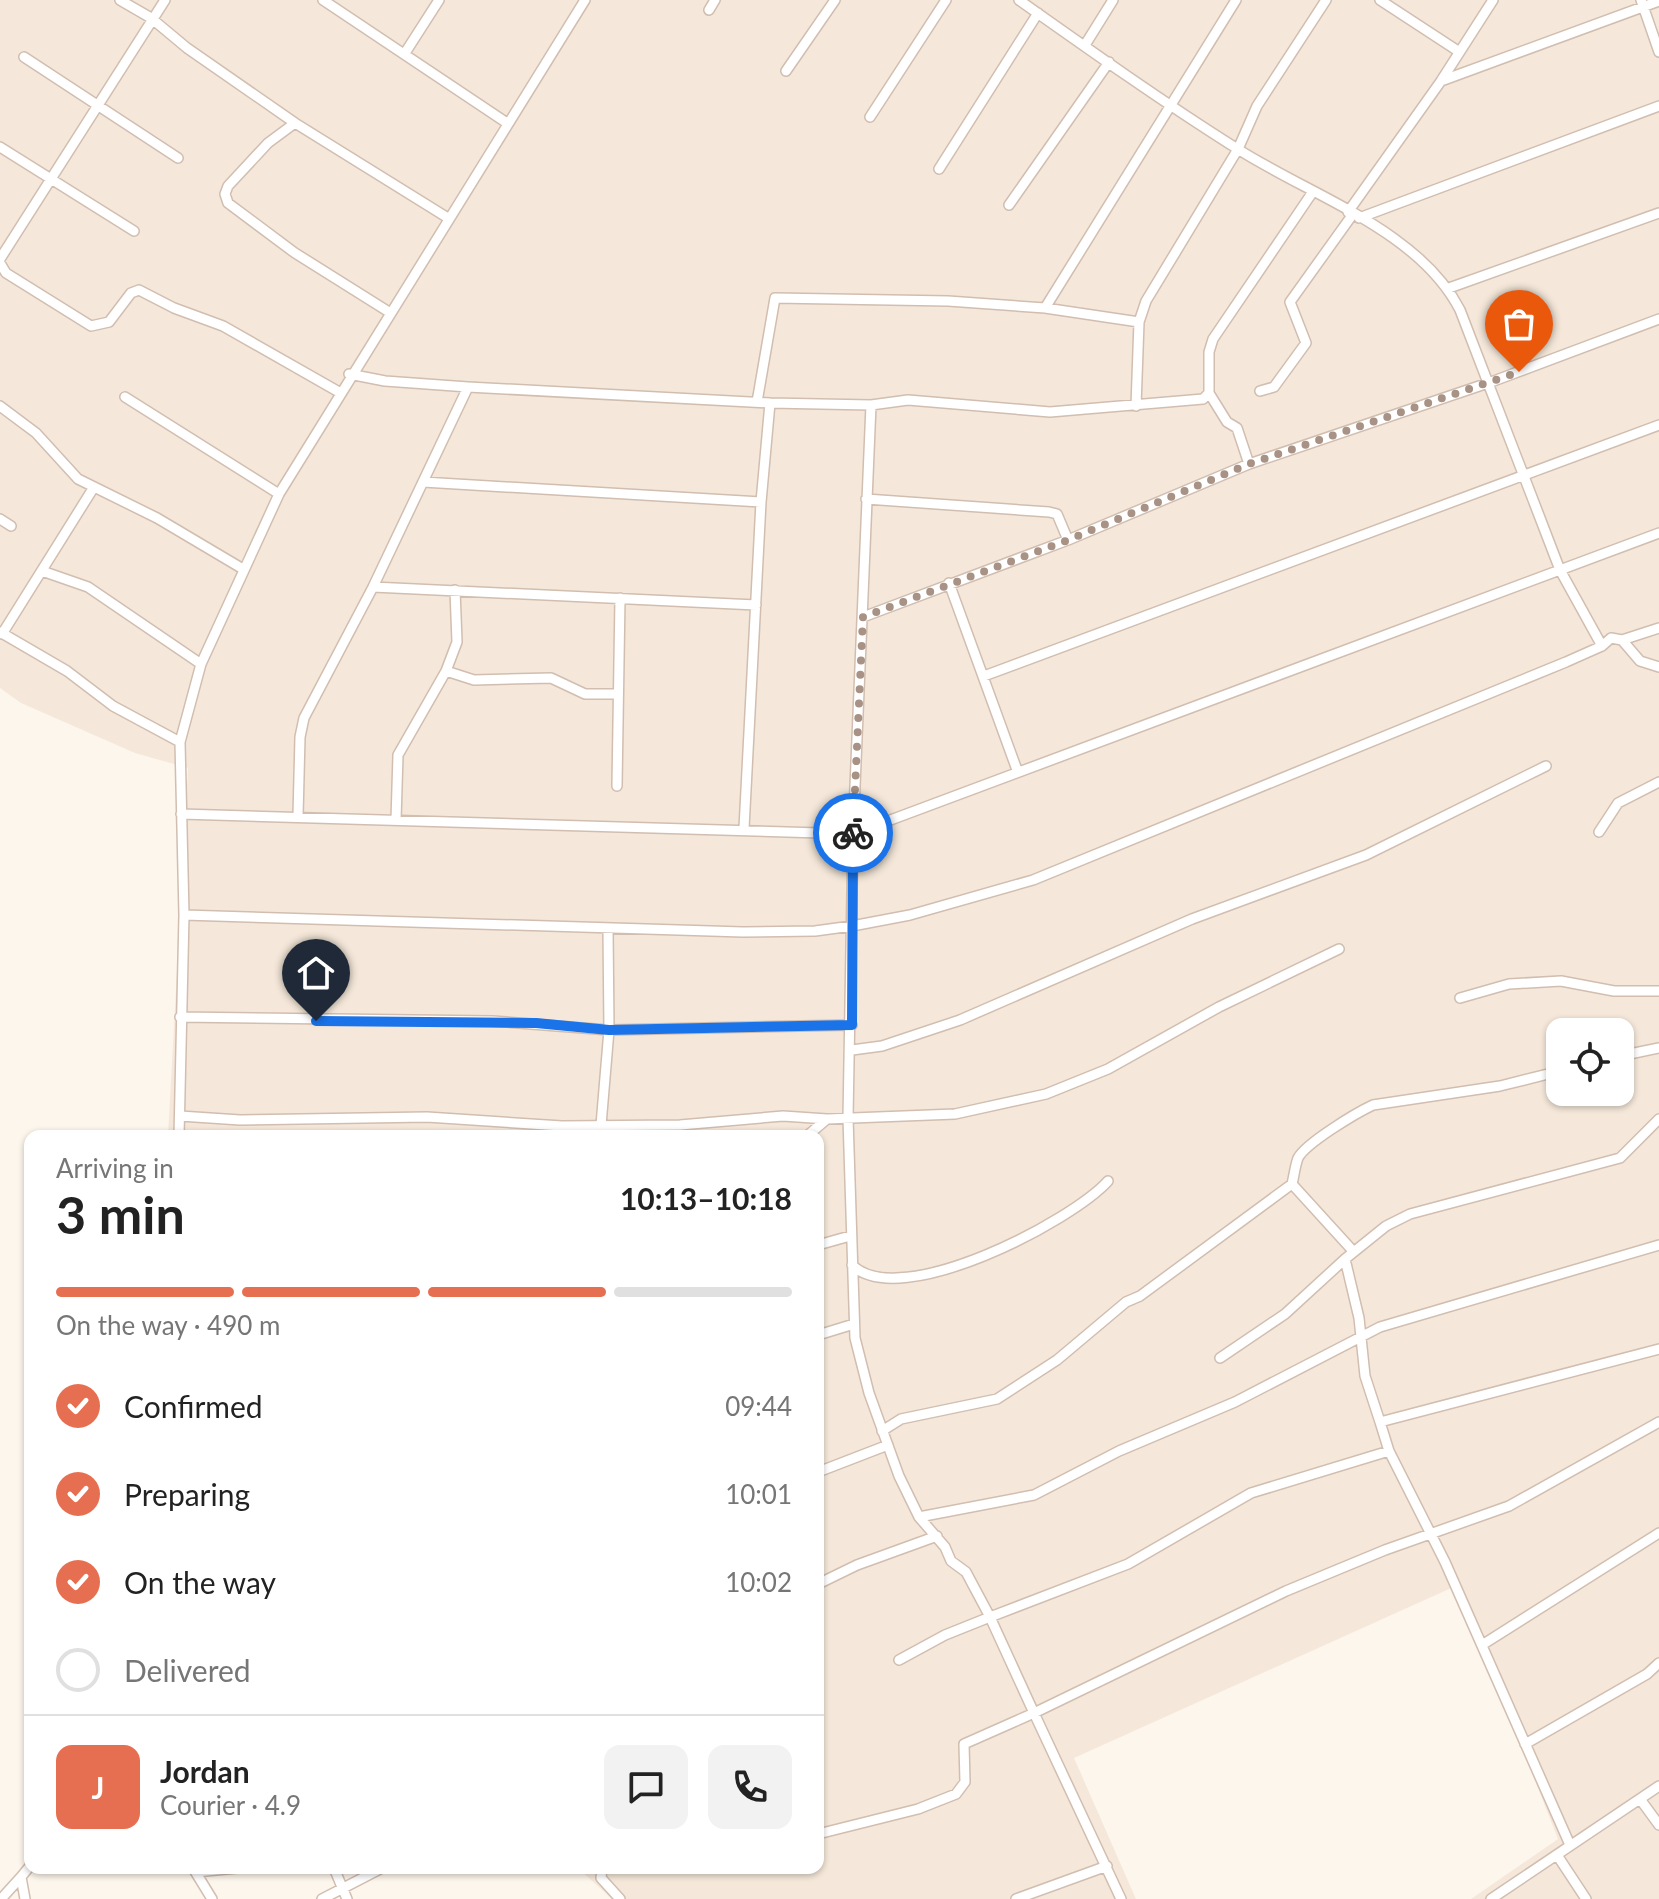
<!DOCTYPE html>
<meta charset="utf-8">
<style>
:root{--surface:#fff;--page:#f2f2f2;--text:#222;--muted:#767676;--line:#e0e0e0;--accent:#e76f51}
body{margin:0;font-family:Lato,sans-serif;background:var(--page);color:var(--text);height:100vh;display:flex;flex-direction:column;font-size:30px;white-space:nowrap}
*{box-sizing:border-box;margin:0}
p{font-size:26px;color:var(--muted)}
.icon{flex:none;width:44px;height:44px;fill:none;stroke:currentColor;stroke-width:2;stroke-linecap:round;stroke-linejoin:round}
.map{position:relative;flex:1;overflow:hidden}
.sheet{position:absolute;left:24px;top:1130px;width:800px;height:744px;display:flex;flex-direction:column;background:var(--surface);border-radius:16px;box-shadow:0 2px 6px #0004}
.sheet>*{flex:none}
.fabs{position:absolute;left:1546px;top:1018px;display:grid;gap:16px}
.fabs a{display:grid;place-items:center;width:88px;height:88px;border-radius:16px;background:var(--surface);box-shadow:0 2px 6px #0004;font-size:40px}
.pin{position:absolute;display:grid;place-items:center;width:68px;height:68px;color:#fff;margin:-82px -34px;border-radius:50% 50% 50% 0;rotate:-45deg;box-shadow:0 0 8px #0007}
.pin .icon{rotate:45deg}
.courier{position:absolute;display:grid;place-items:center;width:80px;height:80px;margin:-40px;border:6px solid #1a73e8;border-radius:50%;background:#fff;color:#222;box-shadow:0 2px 10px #0007}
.overview em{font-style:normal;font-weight:700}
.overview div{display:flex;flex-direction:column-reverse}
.overview{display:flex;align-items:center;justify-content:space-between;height:136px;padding:0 32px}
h1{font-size:52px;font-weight:700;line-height:60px}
.bar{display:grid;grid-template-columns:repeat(4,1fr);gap:12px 8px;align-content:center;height:96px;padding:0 32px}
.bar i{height:10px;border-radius:6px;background:var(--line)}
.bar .selected{background:var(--accent)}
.bar p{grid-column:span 4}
.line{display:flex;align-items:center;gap:20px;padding:0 32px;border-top:2px solid var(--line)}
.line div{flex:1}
.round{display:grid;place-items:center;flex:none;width:84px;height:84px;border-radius:16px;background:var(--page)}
ol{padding:0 32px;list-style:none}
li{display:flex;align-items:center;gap:24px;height:88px}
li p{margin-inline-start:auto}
li .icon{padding:8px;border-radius:50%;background:var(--accent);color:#fff;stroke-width:4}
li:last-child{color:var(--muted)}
li i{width:44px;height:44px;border:4px solid var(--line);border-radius:50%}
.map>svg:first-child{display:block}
.residential{fill:#f5e8da;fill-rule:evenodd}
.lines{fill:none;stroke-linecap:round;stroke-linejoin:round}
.street-casing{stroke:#d1beb0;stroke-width:12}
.street{stroke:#fff;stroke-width:9}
.done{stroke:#a89285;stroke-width:8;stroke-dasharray:0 14.4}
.route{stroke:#1a73e8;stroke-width:10}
</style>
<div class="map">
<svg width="1659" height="1899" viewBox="0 0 1659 1899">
<rect width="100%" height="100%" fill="#fdf6ec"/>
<path class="residential" d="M0,0H1659V1899H1471L1558,1839L1458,1585L1074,1758L1136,1899H612L578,1868H818V1136H168L188,768L135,753L21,703L0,688ZM1560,1032H1620V1092H1560Z"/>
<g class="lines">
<g class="street-casing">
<path id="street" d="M120,0L151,18L187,48L295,123L448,218
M323,0L507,123
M1019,0C1091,51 1163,102 1236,148C1311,196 1419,230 1460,310L1560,570L1602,646
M1380,0L1458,51
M1641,0L1659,52
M709,10L715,0
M1085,45L1113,0
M405,53L439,0
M24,57L178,158
M786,71L835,0
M1441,81L1659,1
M870,117L946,0
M295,123L268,143L228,186L225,194L228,203L295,253L389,312
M0,147L134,231
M939,169L1038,13
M1009,205L1109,62
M1348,212L1441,81L1493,0
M1359,218L1659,106
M0,259L165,0
M0,263L6,273L91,326L109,322L131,293L139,290L174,308L223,326L339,392
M1449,288L1659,213
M1045,308L1236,0
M349,374L385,381L468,387L770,403L871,405L908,400L1050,412L1203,399L1209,393V352L1213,339L1312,193
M1260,391L1274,387L1306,343L1290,302L1353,214
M1209,393L1227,422L1237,428L1249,464
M125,397L279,494
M757,402L775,298L948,301L1045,308L1139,322L1146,301L1238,149L1257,106L1326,0
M871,405L853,834L848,1118L855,1338L869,1393L899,1476L919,1517L945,1547L951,1561L966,1572L990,1617L945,1635L899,1660
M0,406L36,433L78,479L157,518L243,569
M1136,406L1139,322
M423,482L761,502
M866,499L1049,512L1057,514L1068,540
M0,519L11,526
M42,571L88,587L201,664
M949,583L1017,770
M373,587L756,605
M863,617L1068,540L1249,464L1491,382L1659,319
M0,632L67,671L113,706L180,742
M2,634L94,487
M1622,640L1659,628
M446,671L474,680L551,678L585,694H616
M984,676L1659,425
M617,786L620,598
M181,814L853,834L1659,533
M298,816L300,737L304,718L373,587L468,387
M396,820L398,755L446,671L457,642L455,590
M744,828L761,502L770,403
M1599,832L1618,803L1659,782
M184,915L743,932L815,931L852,926L910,915L1033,880L1566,662L1602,646L1611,638L1622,640L1640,661L1659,667
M1460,998L1509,984L1561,981L1614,991H1659
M180,1017L493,1021L609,1030L852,1025
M852,1050L882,1046L960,1020L1192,919L1366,855L1546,766
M1620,1056L1659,1048
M180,1116L240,1120L427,1117L562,1126L680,1125L783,1116L827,1119L955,1114L1046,1094L1108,1069L1219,1007L1339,949
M601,1125L609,1030L608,929
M179,1136L184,915L180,742L201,664L279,494L585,0
M807,1136L827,1119
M1292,1184L1353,1251
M818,1245L850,1236
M852,1265C900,1312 1072,1221 1108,1181
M818,1335L854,1324
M1220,1358L1285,1314L1345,1259
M1380,1422L1365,1376L1359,1318L1345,1259L1386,1226L1410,1214L1620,1158L1659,1119
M882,1431L901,1419L997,1399L1057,1360L1126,1302L1140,1296L1292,1184C1294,1176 1295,1166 1298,1158C1306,1143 1356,1113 1373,1105L1500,1086L1560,1071
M818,1472L888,1445
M919,1517L1034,1495L1119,1451L1235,1402L1380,1327L1659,1245
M818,1584L857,1565L937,1536
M1482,1645L1659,1533
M1525,1744L1647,1674L1659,1663
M1640,1799L1659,1825
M818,1834L918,1809L956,1794L965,1782L964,1744L1034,1713L990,1617L1128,1564L1251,1493L1389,1451
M1570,1845L1445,1562L1389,1451L1380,1422L1659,1349
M1557,1855L1586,1899
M193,1868L212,1899
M334,1868L347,1899
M602,1868L601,1878L620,1899
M196,1872L237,1868
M1,1899L21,1877
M25,1899L21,1877L30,1866
M322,1899L382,1868
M1016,1899L1107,1866
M1121,1899L1034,1713L1286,1591L1385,1550L1509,1506L1659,1422
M1491,1899L1659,1786"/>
</g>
<use href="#street" class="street"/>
</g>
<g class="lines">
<path class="done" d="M853,833L863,617L1068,540L1249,464L1519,372"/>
<path class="route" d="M316,1021L536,1023L609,1030L852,1025L853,833"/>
</g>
</svg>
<div class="fabs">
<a><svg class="icon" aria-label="locate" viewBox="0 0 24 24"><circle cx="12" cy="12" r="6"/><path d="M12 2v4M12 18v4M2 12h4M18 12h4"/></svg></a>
</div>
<div class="pin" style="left:1519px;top:372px;background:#ea580c"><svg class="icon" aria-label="bag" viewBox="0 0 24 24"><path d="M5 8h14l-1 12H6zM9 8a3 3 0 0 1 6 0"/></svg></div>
<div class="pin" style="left:316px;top:1021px;background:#1f2937"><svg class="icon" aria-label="home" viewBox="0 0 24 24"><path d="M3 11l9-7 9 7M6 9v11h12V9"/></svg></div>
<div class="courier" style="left:853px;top:833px"><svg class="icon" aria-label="bike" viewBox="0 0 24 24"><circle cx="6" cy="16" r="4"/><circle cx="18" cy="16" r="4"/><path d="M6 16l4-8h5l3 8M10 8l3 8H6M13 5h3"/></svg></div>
<section class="sheet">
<div class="overview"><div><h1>3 min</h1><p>Arriving in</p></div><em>10:13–10:18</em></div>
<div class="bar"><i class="selected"></i><i class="selected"></i><i class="selected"></i><i></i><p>On the way · 490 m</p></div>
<ol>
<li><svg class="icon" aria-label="check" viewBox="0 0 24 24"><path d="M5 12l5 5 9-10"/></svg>Confirmed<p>09:44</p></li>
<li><svg class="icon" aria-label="check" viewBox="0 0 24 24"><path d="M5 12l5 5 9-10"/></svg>Preparing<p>10:01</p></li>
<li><svg class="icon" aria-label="check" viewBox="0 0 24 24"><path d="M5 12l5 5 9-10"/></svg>On the way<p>10:02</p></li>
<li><i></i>Delivered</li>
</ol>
<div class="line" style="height:144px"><b class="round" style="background:var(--accent);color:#fff">J</b><div><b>Jordan</b><p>Courier · 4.9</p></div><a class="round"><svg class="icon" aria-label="chat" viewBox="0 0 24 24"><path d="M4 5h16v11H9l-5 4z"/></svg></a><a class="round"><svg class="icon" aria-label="phone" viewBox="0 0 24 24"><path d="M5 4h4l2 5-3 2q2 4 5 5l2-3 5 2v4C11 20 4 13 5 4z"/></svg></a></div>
</section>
</div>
